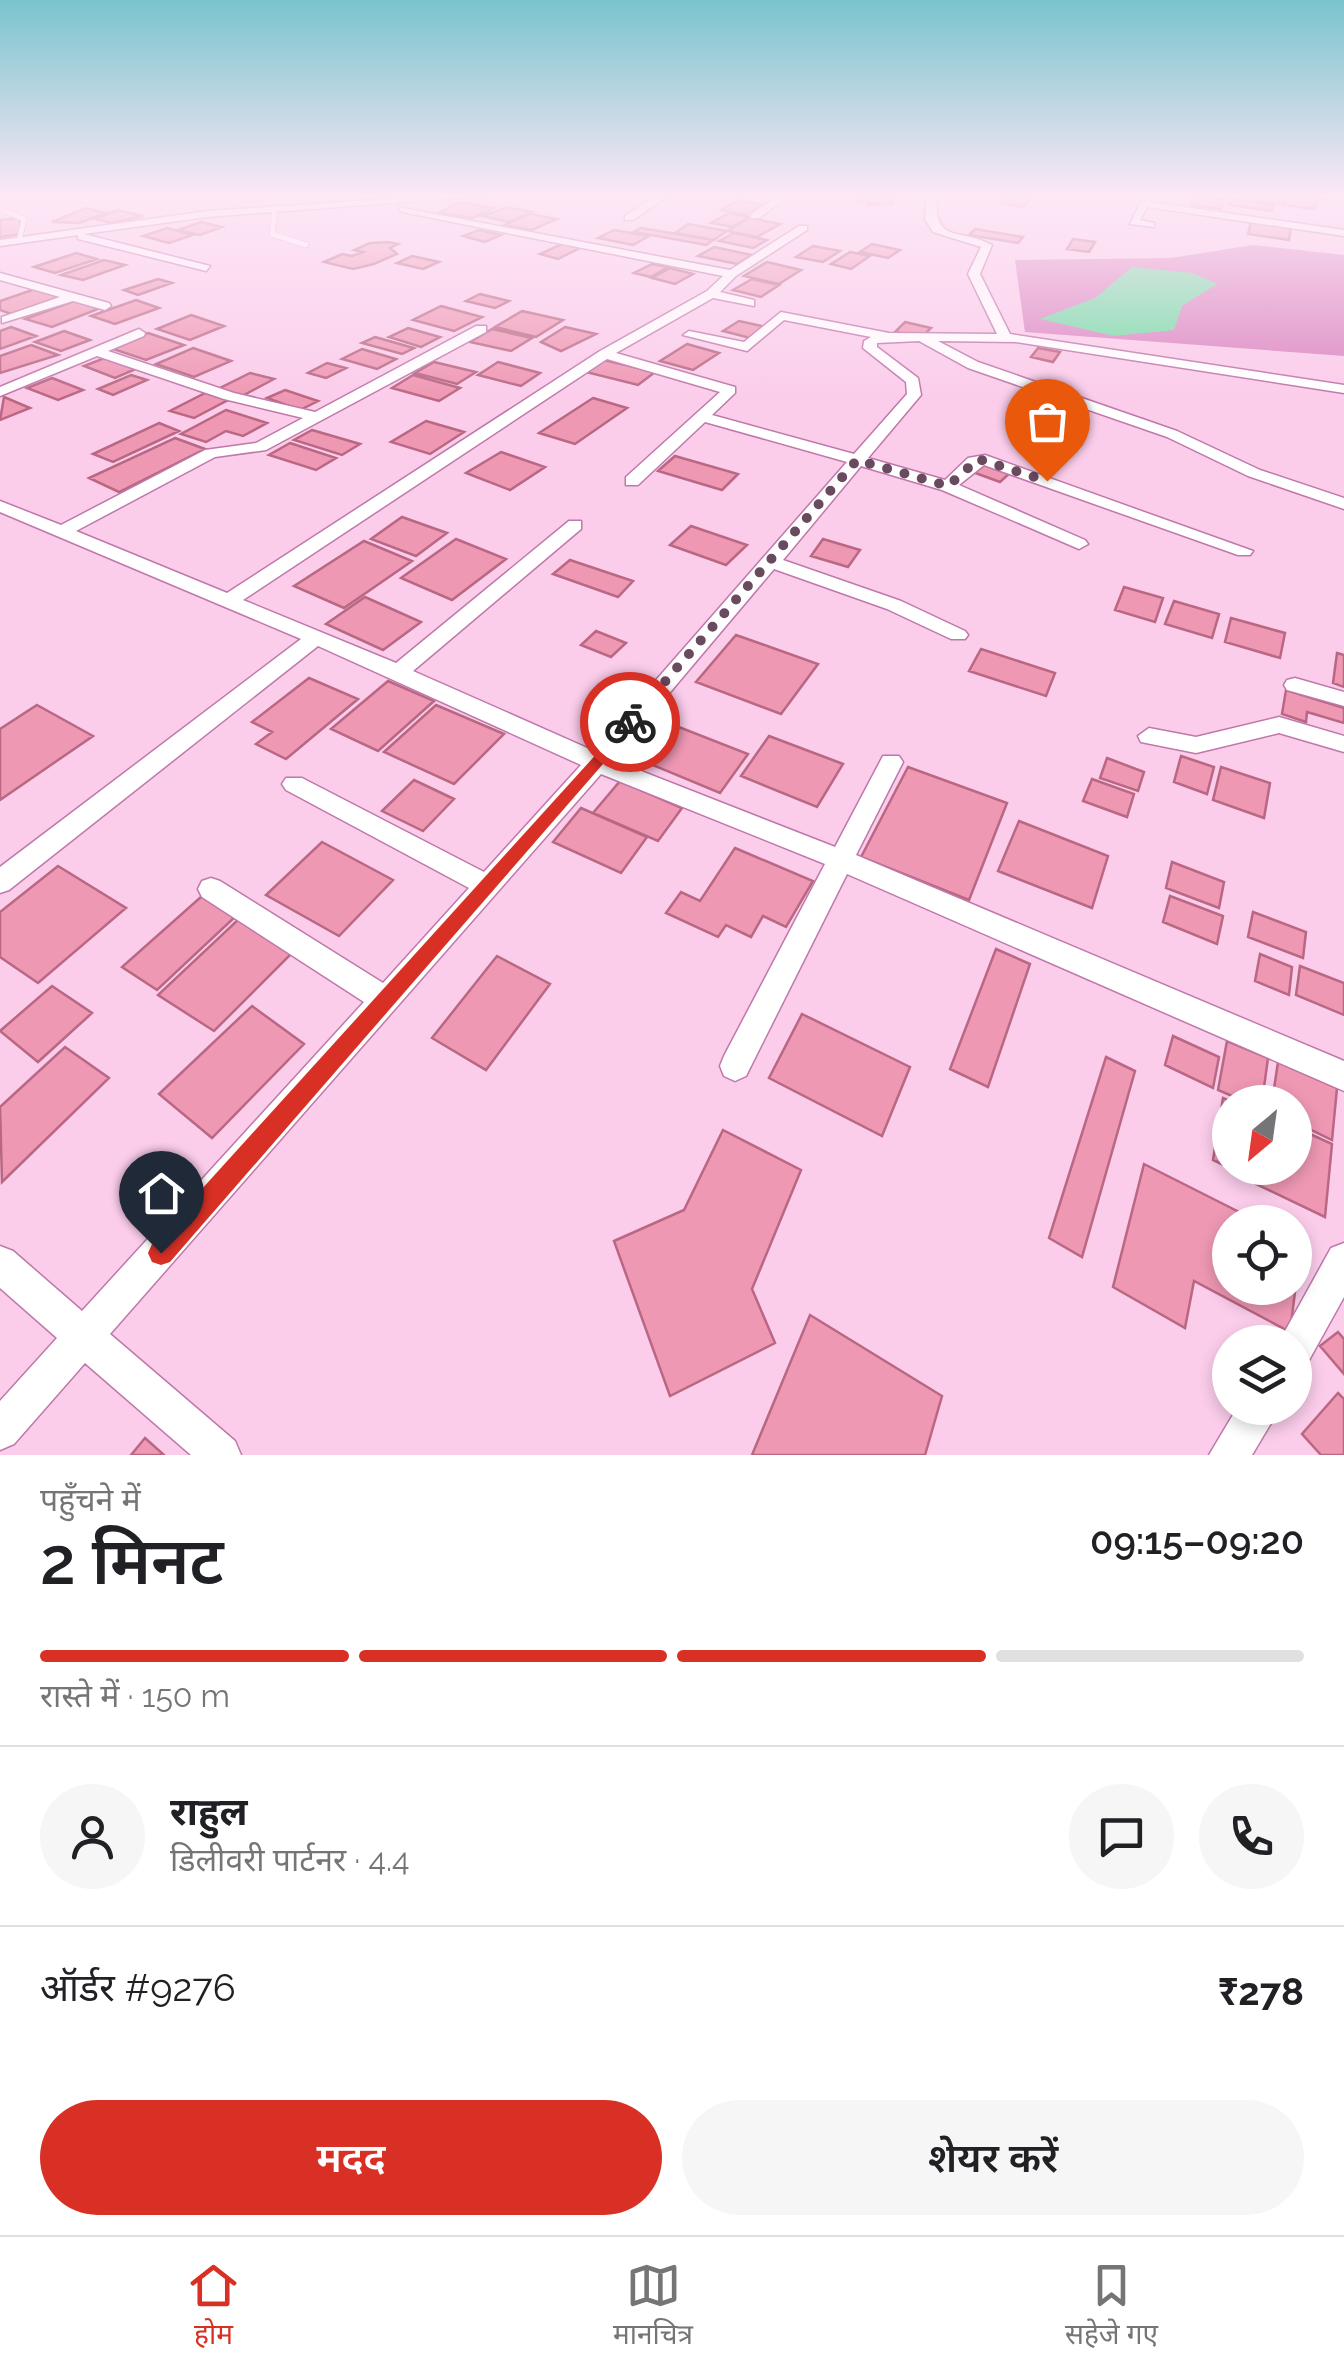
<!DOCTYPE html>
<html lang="hi">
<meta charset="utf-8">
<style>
:root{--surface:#fff;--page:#f6f6f6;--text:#202124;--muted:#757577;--line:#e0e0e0;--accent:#d93025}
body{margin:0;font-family:Raleway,"Noto Sans Devanagari",sans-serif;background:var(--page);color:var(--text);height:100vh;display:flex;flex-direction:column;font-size:38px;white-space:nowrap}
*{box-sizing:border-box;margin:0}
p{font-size:32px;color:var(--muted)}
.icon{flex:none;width:55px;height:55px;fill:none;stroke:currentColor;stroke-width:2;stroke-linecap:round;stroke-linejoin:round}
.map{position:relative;height:1455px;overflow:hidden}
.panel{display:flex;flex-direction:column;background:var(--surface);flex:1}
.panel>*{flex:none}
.needle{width:65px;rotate:209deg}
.fabs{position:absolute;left:1212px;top:1085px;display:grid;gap:20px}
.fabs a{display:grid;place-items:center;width:100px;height:100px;border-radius:50%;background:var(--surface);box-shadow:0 5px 15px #0003;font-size:50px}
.pin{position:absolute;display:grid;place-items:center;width:85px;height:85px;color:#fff;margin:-102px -42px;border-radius:50% 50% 50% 0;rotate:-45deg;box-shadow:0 0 10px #0007}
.pin .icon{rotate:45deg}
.courier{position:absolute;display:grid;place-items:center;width:100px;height:100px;margin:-50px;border:8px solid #d93025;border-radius:50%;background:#fff;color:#222;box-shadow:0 2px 12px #0007}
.headline em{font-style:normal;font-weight:600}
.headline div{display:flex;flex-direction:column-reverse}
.headline{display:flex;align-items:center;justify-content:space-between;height:170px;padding:0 40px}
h1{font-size:65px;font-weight:600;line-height:75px}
.bar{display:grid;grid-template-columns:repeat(4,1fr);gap:15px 10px;align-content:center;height:120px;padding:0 40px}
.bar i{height:12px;border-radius:8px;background:var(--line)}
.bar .selected{background:var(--accent)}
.bar p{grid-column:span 4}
.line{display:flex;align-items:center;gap:25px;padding:0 40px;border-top:2px solid var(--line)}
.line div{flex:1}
.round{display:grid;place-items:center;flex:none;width:105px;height:105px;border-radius:52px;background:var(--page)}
.button{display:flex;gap:20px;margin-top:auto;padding:20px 40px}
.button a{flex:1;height:115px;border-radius:60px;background:var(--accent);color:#fff;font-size:40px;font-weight:600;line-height:115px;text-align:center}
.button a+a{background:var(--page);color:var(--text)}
.tabs{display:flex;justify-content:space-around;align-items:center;height:140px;border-top:2px solid var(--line);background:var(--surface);font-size:28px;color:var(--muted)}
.tabs a{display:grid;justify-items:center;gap:5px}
.tabs .selected{color:var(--accent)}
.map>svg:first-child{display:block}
.forest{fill:#db87c2}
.water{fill:#74dca6}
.building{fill:#ef98b4;stroke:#b96783;stroke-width:2.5}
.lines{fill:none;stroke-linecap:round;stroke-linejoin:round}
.service-casing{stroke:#bf78a9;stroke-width:6}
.minor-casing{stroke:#bf78a9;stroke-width:3}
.service{stroke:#fff;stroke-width:5}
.minor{fill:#fff;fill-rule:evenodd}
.route{fill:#d93025}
.done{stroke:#694a5f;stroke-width:10;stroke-dasharray:0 18}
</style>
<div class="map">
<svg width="1344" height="1455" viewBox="0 0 1344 1455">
<rect width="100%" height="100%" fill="#fbcdeb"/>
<path class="forest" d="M1253,245L1344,255V356L1025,332L1015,260L1171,258Z"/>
<path class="water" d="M1132,267L1193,273L1217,284L1182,306L1174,330L1114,336L1040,319L1095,298Z"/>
<path class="building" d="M883,195L892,197V203L868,205L869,202L859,201V196Z
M1010,195H1019L1032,197L1023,207L1001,203Z
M1197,195L1225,199L1221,209L1191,205Z
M1255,195H1286L1282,204L1253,200Z
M1288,195H1298L1317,198L1314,209L1284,205Z
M1232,199L1274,205L1271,211L1229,205Z
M739,200L764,205L746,215L721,210Z
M460,202L494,208L473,218L439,213Z
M507,207L532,212L508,222L483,216Z
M86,208L106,213L79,223L52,222Z
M117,210L143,216L112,223L95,219Z
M729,213L749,217L732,227L711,223Z
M530,214L557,219L532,230L505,225Z
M20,218V234L0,237V220Z
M750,218L780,224L757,237L727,231Z
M201,222L222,227L200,235L178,230Z
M1251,222L1291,227L1289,240L1248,234Z
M688,224L727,231L714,240L675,233Z
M167,228L193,235L169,243L143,236Z
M641,228L713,240L706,245L634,232Z
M975,229L1023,237L1018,243L969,235Z
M479,230L501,235L485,242L463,236Z
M614,230L649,236L633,245L598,238Z
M734,233L767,240L753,248L719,241Z
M1073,239L1095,242L1089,252L1067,249Z
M388,242L398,244L390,248L397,254L374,264L353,269L324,262L342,254L352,256L363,252L354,250L370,243Z
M562,244L580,248L558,259L540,254Z
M872,244L900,250L888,258L860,252Z
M813,246L840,251L823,262L796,257Z
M714,247L752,255L737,264L698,256Z
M850,252L870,256L851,269L831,264Z
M76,253L97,259L55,273L34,267Z
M412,256L439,262L423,269L397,263Z
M104,260L125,265L83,280L61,275Z
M767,262L801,270L779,284L744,276Z
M652,264L668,267L651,277L634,273Z
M670,268L693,274L675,284L652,278Z
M158,279L172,283L138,295L124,290Z
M752,279L779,285L761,297L733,290Z
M35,289L60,297L11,314L0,310V301Z
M480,294L509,301L495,308L466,301Z
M77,300L103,307L52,327L25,319Z
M136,300L159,308L115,324L91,316Z
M441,306L482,317L454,331L413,320Z
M522,311L563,320L536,337L495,327Z
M191,315L224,326L190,340L157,329Z
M739,321L766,327L750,338L723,331Z
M905,322L931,328L922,337L895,332Z
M11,327L36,336L0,349V331Z
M565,327L596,334L561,351L541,342Z
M408,328L440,337L421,347L389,337Z
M492,329L532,338L511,351L470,342Z
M64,331L90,340L61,351L35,342Z
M148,333L184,345L146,360L110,348Z
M375,337L414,348L402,354L362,343Z
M687,344L719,353L693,370L660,361Z
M31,345L58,355L0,373V356Z
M193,348L231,361L194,377L156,364Z
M1038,348L1060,352L1053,362L1031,357Z
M362,349L396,359L377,369L342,359Z
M107,357L138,368L115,378L84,366Z
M604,360L655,372L638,385L586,372Z
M434,362L476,372L457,384L415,373Z
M498,362L540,373L521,386L478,375Z
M327,363L346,368L326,378L308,373Z
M250,373L274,379L242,396L218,389Z
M131,375L147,380L113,395L98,389Z
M413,375L460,388L439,401L392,388Z
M52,378L83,390L58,400L27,388Z
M285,390L318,401L300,410L267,398Z
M205,393L228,400L194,418L170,411Z
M4,397L30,408L0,420Z
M593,398L627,408L575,444L539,433Z
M226,410L267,423L243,436L226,431L206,442L181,434Z
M426,421L464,432L430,454L391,442Z
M159,423L179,431L113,462L93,454Z
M312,430L360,444L342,455L294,440Z
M175,438L205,449L119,492L89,478Z
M290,443L336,458L316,470L269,455Z
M501,452L545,467L510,490L466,473Z
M675,456L738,474L722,490L658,471Z
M983,461L1012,471L1000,482L970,471Z
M402,517L447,533L416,556L371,539Z
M691,526L747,545L726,565L670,545Z
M456,539L506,559L452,600L401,578Z
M823,539L860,550L848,567L811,556Z
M364,541L412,561L344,608L294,586Z
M570,560L633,581L618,597L553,574Z
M1124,587L1163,598L1155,622L1115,610Z
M365,597L421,622L383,650L326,624Z
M1174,601L1219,614L1212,638L1165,624Z
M1231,618L1285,633L1280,658L1225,642Z
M596,631L626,643L611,657L581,645Z
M736,635L818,664L781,714L696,682Z
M981,649L1055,673L1046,696L969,671Z
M1337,653L1344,655V687L1333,683Z
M309,678L358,699L286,759L256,744L272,732L252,722Z
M388,681L434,701L378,751L331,729Z
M1286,690L1344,708V723L1307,712L1306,722L1282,714Z
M37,705L93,736L0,800V729Z
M436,705L504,734L454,784L384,752Z
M666,722L748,754L720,793L636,758Z
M769,736L843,764L817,807L741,776Z
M1181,756L1214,767L1207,794L1174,782Z
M1107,758L1144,772L1138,791L1100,778Z
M908,767L1007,803L969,900L861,857Z
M1221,767L1270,783L1264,818L1213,800Z
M1092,779L1134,794L1127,817L1083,801Z
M414,780L454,799L423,831L382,811Z
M620,781L682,808L658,841L593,813Z
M581,808L647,837L621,873L553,842Z
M1019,821L1108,856L1092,908L998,871Z
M322,842L393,880L339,936L266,895Z
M735,848L813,881L786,927L763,916L751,937L726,925L718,937L666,913L681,892L700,901Z
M1172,862L1224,882L1219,908L1166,888Z
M58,866L126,908L38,983L0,957V912Z
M202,896L236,916L157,990L122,967Z
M1170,896L1223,916L1217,944L1163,922Z
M1253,912L1306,932L1303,958L1248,937Z
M241,917L296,949L214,1031L158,995Z
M996,949L1030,964L988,1087L950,1069Z
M1260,954L1292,967L1289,995L1255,981Z
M497,956L550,984L486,1070L432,1038Z
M1300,966L1344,983V1015L1296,995Z
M52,986L92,1013L38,1062L0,1031Z
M252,1006L304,1044L212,1138L159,1094Z
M802,1014L910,1067L882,1136L769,1078Z
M1173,1036L1219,1057L1213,1088L1165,1065Z
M1227,1041L1268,1058L1262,1102H1246L1218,1090Z
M65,1047L109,1078L2,1182L0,1107Z
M1106,1057L1135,1071L1082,1257L1049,1238Z
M1278,1062L1337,1088L1332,1140L1295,1122V1102H1272Z
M1223,1098L1232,1102L1230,1168H1252L1251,1178L1213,1160Z
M1295,1127L1332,1144L1325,1217L1256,1184L1259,1168H1295Z
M723,1130L801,1170L752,1289L775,1343L670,1396L614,1241L684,1210Z
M1144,1164L1259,1222H1230V1288H1295V1241L1301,1244L1290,1332L1194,1281L1185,1328L1113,1287Z
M810,1315L942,1396L925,1455H752Z
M1338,1332L1344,1339V1374L1320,1346Z
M1338,1393L1344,1399V1455H1321L1302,1434Z
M145,1438L164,1455H131Z"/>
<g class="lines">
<g class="service-casing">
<path id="service" d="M275,208L272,234L306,245
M0,209L24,219L19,241"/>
</g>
<g class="minor-casing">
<path id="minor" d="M448,195H496L207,217L84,234L210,266L206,271L78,239V235L0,246V240L207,211Z
M658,195H670L633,220H625V216Z
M780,195H791L759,218H751V214Z
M927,195H937C933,245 958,227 992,245L980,274L1010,334L1344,385V393L1016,342L938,341L978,362L1177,431L1260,470L1344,498V509L1248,476L1167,437L968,368L919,341L877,343V347L918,378L921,395L868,458L945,480L968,458L985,455L1253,551L1250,555H1238L984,465L959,485L1085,540L1088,544L1079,549L942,490L861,466L783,560L901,601L965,631L968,635L965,639H951L887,609L774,569L613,760L835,847L883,756H899L903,762L856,855L1344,1061V1091L847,874L746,1076L735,1081L724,1076L720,1066L724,1056L825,864L601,774L110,1334L235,1441L241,1455H191L85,1363L14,1444L0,1450V1401L57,1338L0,1288V1246L13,1251L82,1311L364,1002L202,897L198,889L202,881L211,878L220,881L383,983L469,888L286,790L282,784L286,778H302L484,872L581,765L318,646L9,890L0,893V867L301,639L0,512V501L61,525L205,450L256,443L303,418L224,399L97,356L0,396V387L139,329L145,333L144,336L108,351L234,393L315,412L476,326H486V332L266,450L215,457L76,531L227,593L600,351L707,291L723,276L402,212L398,207L730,270L799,226H807V230L736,276L720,292L754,300V306L713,298L616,353L735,387V393L712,415L854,454L907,394L906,382L863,348L864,341L871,337L784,320L747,351L683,335L689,331L744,342L781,312L889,333L997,334L968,274L981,247L933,232L925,219ZM607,359L720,392L626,477V485H638L705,422L847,462L594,751L413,671L581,529V521H569L396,663L243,600Z
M1144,195H1154L1150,202L1344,230V236L1147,207L1140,220L1154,223V227L1130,224Z
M1307,195L1344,196V202Z
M0,273L109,303L111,306L105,310L73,301L2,323V317L60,297L0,280Z
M1295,678L1344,692V706L1287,690L1284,685L1287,680Z
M1279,717L1344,736V752L1279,733L1196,753L1141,742L1138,736L1149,728L1196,737Z
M1344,1243V1297L1308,1362L1295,1368V1342H1279L1331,1248Z
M1237,1408H1280L1252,1455H1209Z"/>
</g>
<use href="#service" class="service"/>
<use href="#minor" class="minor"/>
</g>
<linearGradient id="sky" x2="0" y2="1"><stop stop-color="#79c4ce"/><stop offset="0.49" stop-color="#fde8f6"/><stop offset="1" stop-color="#fde8f6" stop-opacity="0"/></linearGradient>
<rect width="1344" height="399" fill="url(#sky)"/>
<path class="route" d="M630,717L638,722L636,726L170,1262L161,1265L152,1262L148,1253L152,1244Z"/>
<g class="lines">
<path class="done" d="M630,722L857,460L948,486L978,459L1047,481"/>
</g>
</svg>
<div class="fabs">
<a><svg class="needle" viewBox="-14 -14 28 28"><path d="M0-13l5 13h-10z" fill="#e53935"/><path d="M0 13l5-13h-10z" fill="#757577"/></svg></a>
<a><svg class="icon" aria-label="locate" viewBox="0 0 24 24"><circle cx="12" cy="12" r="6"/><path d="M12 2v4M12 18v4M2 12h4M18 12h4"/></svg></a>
<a><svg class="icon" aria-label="layers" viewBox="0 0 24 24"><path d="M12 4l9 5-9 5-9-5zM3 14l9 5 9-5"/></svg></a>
</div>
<div class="pin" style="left:1047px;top:481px;background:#ea580c"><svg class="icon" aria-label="bag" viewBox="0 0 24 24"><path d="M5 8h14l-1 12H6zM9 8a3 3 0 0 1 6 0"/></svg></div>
<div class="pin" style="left:161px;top:1253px;background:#1f2937"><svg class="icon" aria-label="home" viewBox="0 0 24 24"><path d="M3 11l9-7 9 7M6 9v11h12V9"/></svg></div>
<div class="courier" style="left:630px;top:722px"><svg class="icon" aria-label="bike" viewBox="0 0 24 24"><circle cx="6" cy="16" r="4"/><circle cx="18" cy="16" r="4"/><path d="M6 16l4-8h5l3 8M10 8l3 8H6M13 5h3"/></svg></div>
</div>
<section class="panel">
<div class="headline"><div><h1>2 मिनट</h1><p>पहुँचने में</p></div><em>09:15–09:20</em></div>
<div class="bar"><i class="selected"></i><i class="selected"></i><i class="selected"></i><i></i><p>रास्ते में · 150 m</p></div>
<div class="line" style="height:180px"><a class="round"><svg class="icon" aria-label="person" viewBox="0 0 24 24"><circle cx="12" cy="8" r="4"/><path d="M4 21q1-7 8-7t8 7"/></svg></a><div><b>राहुल</b><p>डिलीवरी पार्टनर · 4.4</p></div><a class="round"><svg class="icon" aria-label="chat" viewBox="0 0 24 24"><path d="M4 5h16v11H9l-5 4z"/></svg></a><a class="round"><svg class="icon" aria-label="phone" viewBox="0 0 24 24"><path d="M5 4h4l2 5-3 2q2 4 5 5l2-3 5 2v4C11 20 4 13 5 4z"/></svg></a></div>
<div class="line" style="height:130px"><div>ऑर्डर #9276</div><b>₹278</b></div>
<div class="button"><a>मदद</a><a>शेयर करें</a></div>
</section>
<nav class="tabs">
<a class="selected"><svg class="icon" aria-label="home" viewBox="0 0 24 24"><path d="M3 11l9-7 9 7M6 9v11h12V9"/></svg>होम</a>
<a><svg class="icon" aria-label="map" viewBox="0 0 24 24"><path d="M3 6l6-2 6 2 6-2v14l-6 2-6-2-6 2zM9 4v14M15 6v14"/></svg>मानचित्र</a>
<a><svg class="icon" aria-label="saved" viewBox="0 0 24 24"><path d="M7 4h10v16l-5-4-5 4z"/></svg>सहेजे गए</a>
</nav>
